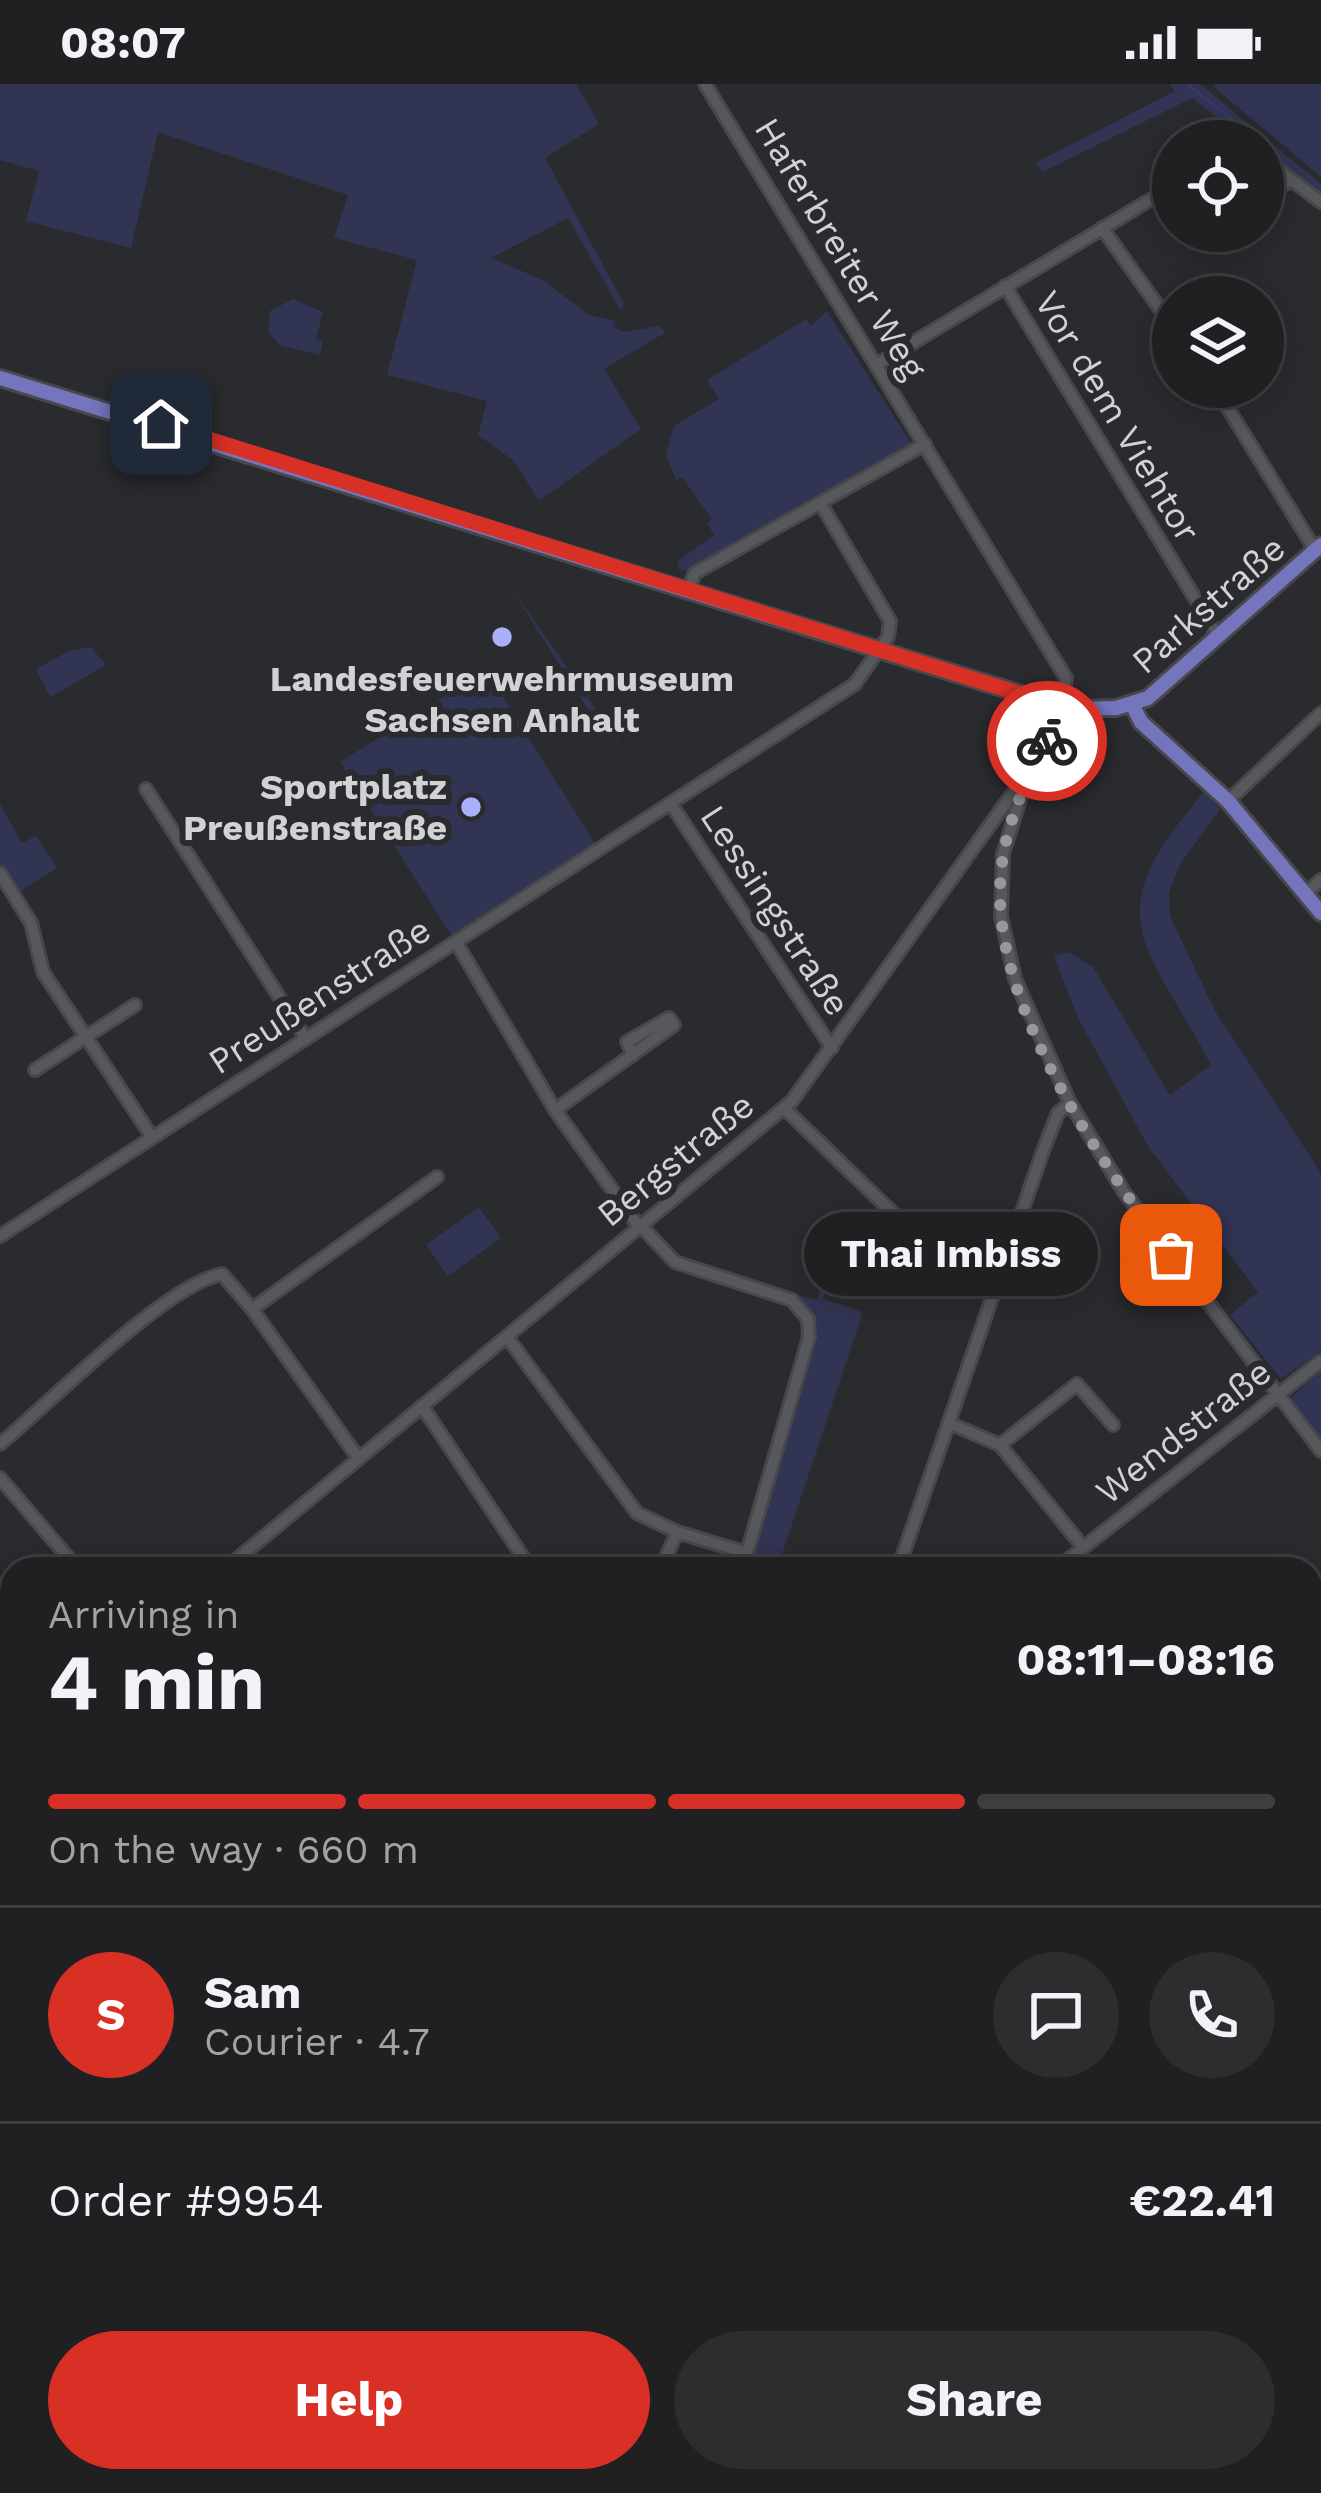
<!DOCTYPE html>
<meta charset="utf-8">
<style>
:root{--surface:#202022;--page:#2d2d2f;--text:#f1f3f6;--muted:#a2a3a5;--line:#3d3e40;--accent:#d93025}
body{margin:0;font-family:"Work Sans",sans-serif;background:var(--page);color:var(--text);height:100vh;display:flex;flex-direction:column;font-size:45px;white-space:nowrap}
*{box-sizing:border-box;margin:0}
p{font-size:39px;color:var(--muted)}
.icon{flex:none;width:66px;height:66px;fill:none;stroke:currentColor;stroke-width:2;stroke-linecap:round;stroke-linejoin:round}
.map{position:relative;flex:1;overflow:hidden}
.side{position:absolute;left:0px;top:1473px;width:1323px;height:936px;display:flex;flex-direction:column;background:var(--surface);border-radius:36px 36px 0 0;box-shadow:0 6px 30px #0003,0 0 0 3px var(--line)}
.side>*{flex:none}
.controls{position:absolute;left:1152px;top:36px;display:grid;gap:24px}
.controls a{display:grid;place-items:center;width:132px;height:132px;border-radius:50%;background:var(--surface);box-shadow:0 6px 30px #0003,0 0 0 3px var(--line);font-size:60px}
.pin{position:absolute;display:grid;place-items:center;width:102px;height:102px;color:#fff;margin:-51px;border-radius:24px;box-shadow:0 6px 18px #0006}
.courier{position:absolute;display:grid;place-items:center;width:120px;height:120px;margin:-60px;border:9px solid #d93025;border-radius:50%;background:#fff;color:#222;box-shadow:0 3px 15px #0007}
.bubble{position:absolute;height:84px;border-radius:42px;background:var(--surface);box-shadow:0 6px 30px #0003,0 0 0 3px var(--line);font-size:39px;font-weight:700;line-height:84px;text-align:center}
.headline em{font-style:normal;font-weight:700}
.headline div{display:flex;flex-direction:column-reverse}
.headline{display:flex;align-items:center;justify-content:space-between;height:204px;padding:0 48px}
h1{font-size:78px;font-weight:700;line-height:90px}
.bar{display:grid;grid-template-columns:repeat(4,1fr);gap:18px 12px;align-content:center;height:144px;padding:0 48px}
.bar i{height:15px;border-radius:9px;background:var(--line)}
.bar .selected{background:var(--accent)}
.bar p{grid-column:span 4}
.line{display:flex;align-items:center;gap:30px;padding:0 48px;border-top:3px solid var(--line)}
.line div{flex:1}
.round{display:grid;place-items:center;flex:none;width:126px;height:126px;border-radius:63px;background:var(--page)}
.button{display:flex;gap:24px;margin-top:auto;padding:24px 48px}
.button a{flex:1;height:138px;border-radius:72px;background:var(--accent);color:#fff;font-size:48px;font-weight:700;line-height:138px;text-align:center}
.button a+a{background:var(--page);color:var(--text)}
.status{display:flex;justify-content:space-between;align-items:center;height:84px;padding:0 60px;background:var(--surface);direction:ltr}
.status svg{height:33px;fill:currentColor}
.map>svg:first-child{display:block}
.green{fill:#323453}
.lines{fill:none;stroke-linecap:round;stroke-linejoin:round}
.stream{stroke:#373769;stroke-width:3}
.minor-casing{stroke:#48484c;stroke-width:16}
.major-casing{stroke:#48484c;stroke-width:20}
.minor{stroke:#57585c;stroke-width:10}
.major{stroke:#7475bd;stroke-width:14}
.rail{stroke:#8d8e91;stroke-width:3;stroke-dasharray:21 21;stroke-linecap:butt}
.done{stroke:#97989b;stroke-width:12;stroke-dasharray:0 21.6}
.route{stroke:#d93025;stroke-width:15}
.poi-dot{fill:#aaaffb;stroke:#2a2b2e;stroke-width:4.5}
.labels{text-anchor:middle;stroke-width:12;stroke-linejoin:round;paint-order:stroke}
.street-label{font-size:36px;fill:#d2d2d5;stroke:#2a2b2e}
.poi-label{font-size:36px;font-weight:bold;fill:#d2d2d5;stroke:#2a2b2e}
</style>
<div class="status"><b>08:07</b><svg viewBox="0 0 49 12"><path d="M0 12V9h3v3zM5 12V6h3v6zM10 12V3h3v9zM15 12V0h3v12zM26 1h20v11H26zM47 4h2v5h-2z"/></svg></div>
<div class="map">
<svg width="1321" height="2409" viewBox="0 0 1321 2409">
<rect width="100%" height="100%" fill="#2a2b2e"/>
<path class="green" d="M0,0H576L599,40L545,74L624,220L621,227L568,134L491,174L541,195L589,231L616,237L613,243L624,248L659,242L666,248L604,285L641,345L539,417L514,377L478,351L487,317L387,291L417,176L334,154L348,111L158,48L131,164L26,137L39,87L0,76Z
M1169,0H1200L1321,100V108H1307L1263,69V57H1248L1192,14L1043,88L1035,79L1175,7Z
M1213,0H1321V93L1216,5Z
M293,215L323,228L316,255L323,257L320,271L279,261L268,247L270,227Z
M827,227L912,361L689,488L677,484L679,476L714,451L707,439L712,435L682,393L676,396L666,370L674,342L719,315L707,296L806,235L811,242Z
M508,499L623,664L611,650L605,653Z
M91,563L106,581L50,613L36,585L69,567Z
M486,586L596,761L452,852L340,678Z
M1205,707L1220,726L1180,780L1169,809L1170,832L1215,927L1321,1089V1267L1281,1295L1230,1231L1258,1208L1149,1064L1077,932L1054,872L1069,868L1093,883L1170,1011L1211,981C1144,853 1094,835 1205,707Z
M0,720L22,759L36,752L57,784L19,808L0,780Z
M479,1123L501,1154L448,1192L426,1161Z
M830,1178L823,1215L863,1228L777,1485H754L750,1479L817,1246L807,1221L776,1206L817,1216Z
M1321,1287V1356L1289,1315Z
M0,1705L12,1717V2124L3,2132Z
M1321,1957V2108L1311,2115V1965Z
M12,2231V2366L0,2370V2240Z
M777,2397H923C896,2409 804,2409 777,2397Z
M1016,2397H1095L1104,2409H996Z"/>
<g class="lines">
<path class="stream" d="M1187,0L1260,57
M1263,60L1302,96"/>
<g class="minor-casing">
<path id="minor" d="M705,0L1066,594L1062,623L1021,712L1003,770L1001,832L1015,895L1070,1019L1124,1108L1321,1367
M1263,75L1321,118
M1263,112L1290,97
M1102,144L1173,243
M1005,202L1218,552
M876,281L1173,102
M1215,303L1315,466
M688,505L695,489L925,360
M146,705L306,955
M1228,717L1321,629
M671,720L832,964
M0,789L31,839L43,888L152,1053
M1305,810L1321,796
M456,858L555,1026L639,1143
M35,986L135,921
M784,1024L951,1185L995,1205
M555,1026L674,941L669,934L627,958L633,971
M0,1152L855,600L888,553L890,537L821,420
M252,1225L359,1375
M507,1253L637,1429L677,1448L747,1469L809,1253L808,1235L792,1216L675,1178L641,1142
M422,1322L531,1485
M949,1339L1000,1361L1083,1463
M0,1360C49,1320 165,1201 222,1190L252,1225L437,1093
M1000,1361L1077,1300L1113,1341
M0,1394L78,1485
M225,1485L792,1017L1023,695
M661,1485L677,1448
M898,1485L1044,1064L1058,1029L1070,1019
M1056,1485L1321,1277
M0,1576L12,1589
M1311,1634L1321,1627
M1311,1665L1321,1680
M0,1669L12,1659
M1311,1788L1321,1781
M1311,1927L1321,1921
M1311,2121L1321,2114
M705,2397L712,2409
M1135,2397L1143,2409
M36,2409L69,2397
M915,2409L933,2397"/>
</g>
<g class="major-casing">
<path id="major" d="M0,294L1070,625L1116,624L1148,614L1321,461
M1132,620L1141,638L1228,717L1321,829"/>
</g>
<use href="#minor" class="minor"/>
<use href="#major" class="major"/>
<path class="rail" d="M0,1701L12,1712
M757,2397L773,2409"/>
</g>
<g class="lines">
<path class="done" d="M1047,657C1025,698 1005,742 1001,788C988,914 1097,1074 1171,1171"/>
<path class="route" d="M161,340L1062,623L1047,657"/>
</g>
<g class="poi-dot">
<circle cx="502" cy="553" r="12"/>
<circle cx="471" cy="723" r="12"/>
</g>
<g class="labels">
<g class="street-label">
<text transform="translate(841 164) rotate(59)" y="13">Haferbreiter Weg</text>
<text transform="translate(1118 332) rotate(59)" y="13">Vor dem Viehtor</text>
<text transform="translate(1208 520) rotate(-41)" y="13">Parkstraße</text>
<text transform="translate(776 826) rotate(57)" y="13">Lessingstraße</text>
<text transform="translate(319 911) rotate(-33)" y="13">Preußenstraße</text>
<text transform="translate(675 1075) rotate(-39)" y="13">Bergstraße</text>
<text transform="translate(1183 1347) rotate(-38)" y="13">Wendstraße</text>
</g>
<g class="poi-label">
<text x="502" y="607">Landesfeuerwehrmuseum<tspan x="502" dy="41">Sachsen Anhalt</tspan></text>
<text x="447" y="715" text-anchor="end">Sportplatz<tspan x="447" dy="41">Preußenstraße</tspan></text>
</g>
</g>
</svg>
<div class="controls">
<a><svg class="icon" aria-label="locate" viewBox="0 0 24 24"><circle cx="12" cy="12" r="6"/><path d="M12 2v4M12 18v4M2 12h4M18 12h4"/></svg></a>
<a><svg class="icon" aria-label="layers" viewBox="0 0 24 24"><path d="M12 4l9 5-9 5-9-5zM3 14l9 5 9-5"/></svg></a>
</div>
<div class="pin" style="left:1171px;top:1171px;background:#ea580c"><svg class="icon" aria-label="bag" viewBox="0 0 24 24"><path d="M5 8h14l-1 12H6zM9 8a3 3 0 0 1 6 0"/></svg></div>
<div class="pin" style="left:161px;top:340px;background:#1f2937"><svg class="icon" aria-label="home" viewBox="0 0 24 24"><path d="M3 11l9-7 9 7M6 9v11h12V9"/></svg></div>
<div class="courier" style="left:1047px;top:657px"><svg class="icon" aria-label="bike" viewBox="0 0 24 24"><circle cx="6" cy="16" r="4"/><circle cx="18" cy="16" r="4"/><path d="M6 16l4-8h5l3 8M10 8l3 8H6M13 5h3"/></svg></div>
<div class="bubble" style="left:804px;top:1128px;width:294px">Thai Imbiss</div>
<section class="side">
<div class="headline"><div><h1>4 min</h1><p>Arriving in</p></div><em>08:11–08:16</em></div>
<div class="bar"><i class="selected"></i><i class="selected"></i><i class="selected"></i><i></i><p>On the way · 660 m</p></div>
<div class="line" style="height:216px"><b class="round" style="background:var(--accent);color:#fff">S</b><div><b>Sam</b><p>Courier · 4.7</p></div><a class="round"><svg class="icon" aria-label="chat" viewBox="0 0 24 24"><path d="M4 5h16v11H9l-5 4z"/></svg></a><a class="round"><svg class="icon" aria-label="phone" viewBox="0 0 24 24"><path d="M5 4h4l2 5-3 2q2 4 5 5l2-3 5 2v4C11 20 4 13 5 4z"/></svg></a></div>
<div class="line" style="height:156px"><div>Order #9954</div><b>€22.41</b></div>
<div class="button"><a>Help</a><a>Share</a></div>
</section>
</div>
